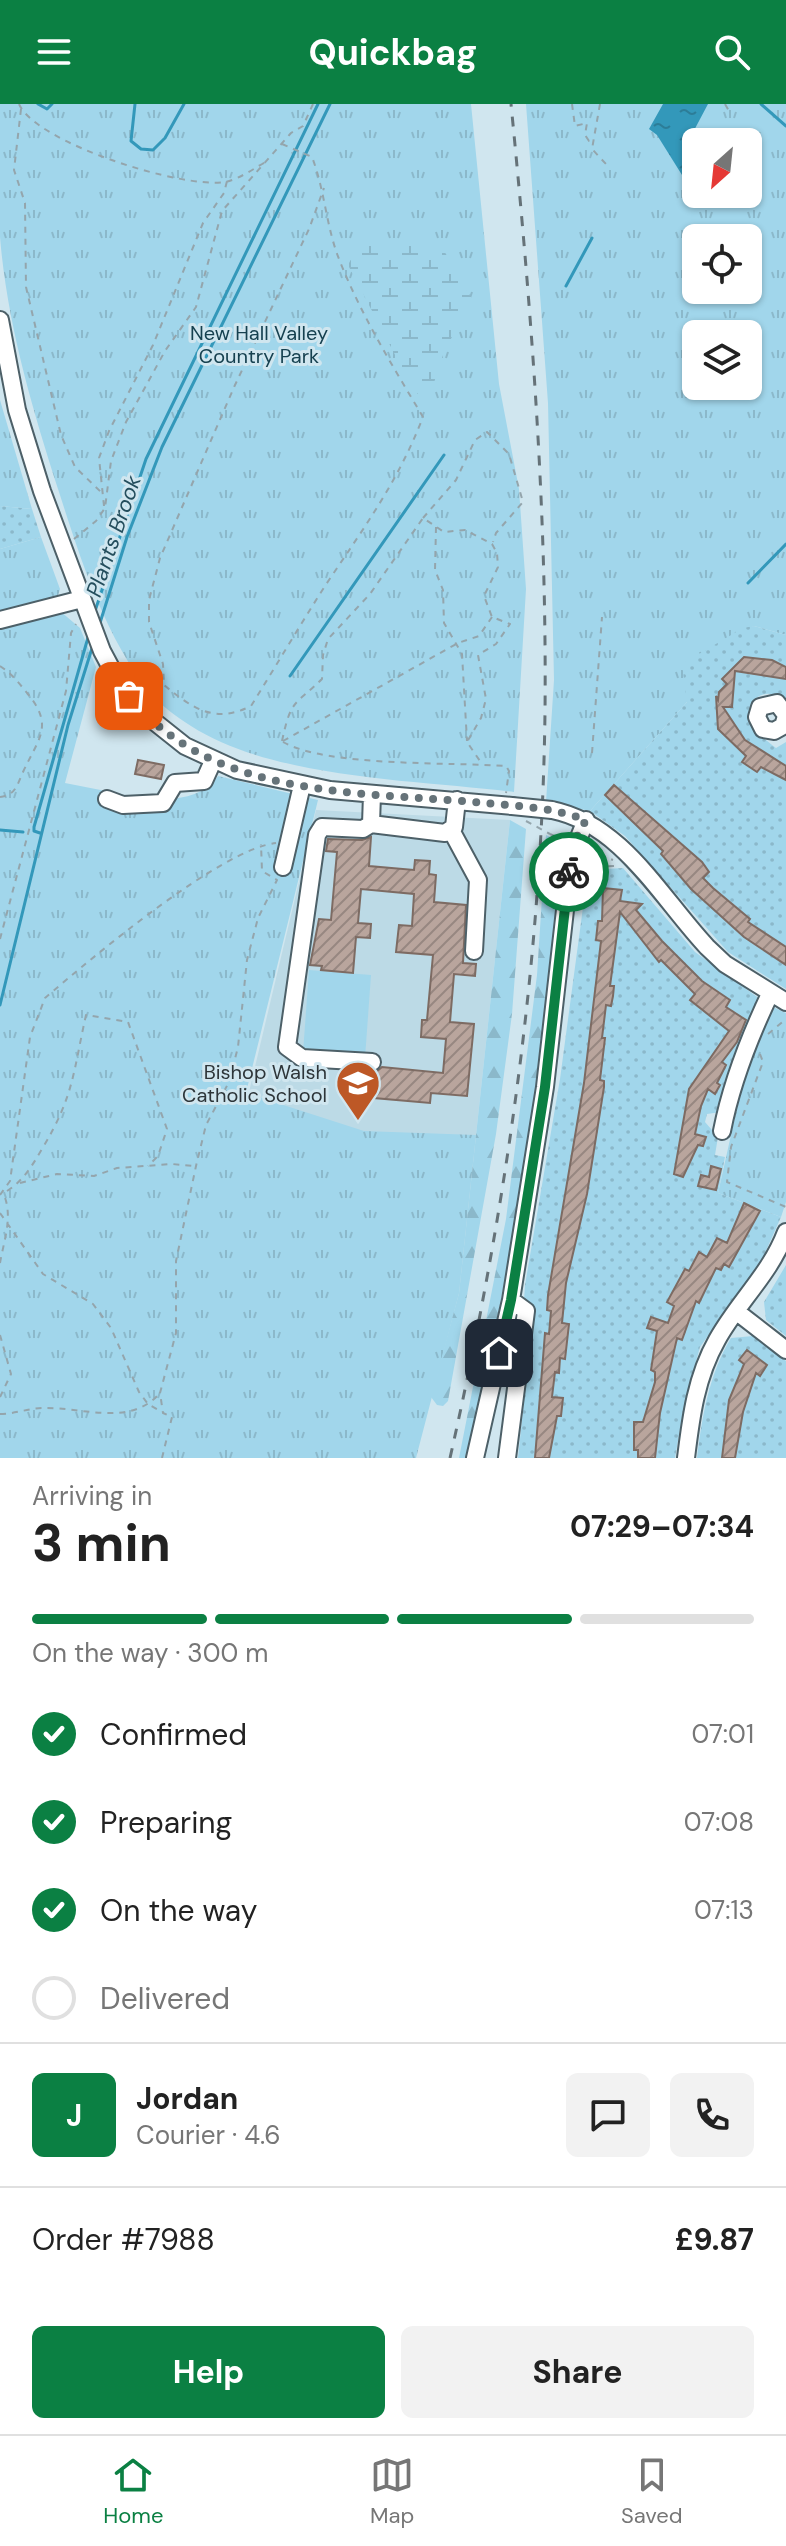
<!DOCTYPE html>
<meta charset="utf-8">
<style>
:root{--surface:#fff;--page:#f2f2f2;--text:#222;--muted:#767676;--line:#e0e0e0;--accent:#0b8043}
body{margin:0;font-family:"DM Sans",sans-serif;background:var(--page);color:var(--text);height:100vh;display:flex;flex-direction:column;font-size:30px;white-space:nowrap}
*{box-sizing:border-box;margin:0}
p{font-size:26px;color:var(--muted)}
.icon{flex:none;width:44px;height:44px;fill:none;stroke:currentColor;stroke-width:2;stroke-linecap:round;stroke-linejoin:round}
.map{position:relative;height:1354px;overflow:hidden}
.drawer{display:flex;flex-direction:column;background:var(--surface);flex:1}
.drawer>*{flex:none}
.needle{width:52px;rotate:207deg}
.controls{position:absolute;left:682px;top:24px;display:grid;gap:16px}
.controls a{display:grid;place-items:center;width:80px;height:80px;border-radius:12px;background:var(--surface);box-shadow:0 2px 6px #0004;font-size:40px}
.pin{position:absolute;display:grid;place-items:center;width:68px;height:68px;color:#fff;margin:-34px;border-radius:16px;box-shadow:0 4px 12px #0006}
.courier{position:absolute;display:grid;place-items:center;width:80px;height:80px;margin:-40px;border:6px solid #0b8043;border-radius:50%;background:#fff;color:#222;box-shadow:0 2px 10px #0007}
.head em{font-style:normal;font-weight:700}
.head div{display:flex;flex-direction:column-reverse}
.head{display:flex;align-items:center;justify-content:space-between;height:136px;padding:0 32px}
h1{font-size:52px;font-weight:700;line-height:60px}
.bar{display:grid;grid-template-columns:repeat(4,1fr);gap:12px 8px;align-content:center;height:96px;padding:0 32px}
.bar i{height:10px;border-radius:6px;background:var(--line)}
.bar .active{background:var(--accent)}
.bar p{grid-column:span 4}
.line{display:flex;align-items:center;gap:20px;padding:0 32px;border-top:2px solid var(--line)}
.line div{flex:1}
.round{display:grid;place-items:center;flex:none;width:84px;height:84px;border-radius:12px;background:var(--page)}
ol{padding:0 32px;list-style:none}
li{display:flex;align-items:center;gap:24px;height:88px}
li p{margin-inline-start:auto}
li .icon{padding:8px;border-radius:50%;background:var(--accent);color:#fff;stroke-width:4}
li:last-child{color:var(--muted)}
li i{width:44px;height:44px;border:4px solid var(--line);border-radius:50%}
.cta{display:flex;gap:16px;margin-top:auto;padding:16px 32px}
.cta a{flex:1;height:92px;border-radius:12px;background:var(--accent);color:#fff;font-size:32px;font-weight:700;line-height:92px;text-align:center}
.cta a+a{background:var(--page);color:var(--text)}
header{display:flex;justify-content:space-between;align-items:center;height:104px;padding:0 32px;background:var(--accent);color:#fff;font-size:36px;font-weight:700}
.dock{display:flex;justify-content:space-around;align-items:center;height:112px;border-top:2px solid var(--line);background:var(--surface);font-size:22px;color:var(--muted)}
.dock a{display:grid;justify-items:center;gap:4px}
.dock .active{color:var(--accent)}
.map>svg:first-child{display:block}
.built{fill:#bcdae6}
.grass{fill:url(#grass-tufts);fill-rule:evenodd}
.forest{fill:url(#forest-firs)}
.wetland{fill:url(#wetland-marsh)}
.garden{fill:url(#garden-dots)}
.pitch{fill:#a1d6eb}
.water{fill:url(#water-ripples)}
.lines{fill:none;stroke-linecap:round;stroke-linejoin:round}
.stream{stroke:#3398ba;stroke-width:3}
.building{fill:url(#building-hatch);stroke:#7d6b63;stroke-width:2}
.minor-casing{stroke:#4d6068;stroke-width:20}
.path{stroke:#94a5ac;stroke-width:2;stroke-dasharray:6 6;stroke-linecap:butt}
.minor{stroke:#fff;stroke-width:16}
.rail{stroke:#657278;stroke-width:3;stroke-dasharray:10 10;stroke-linecap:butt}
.minor-bridge-casing{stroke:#4d6068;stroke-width:20;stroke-linecap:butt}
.path-bridge{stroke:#94a5ac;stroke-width:2;stroke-dasharray:6 6;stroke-linecap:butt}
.minor-bridge{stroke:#fff;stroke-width:16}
.done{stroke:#667379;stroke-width:8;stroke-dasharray:0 14.4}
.route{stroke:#0b8043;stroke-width:10}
.labels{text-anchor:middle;stroke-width:6;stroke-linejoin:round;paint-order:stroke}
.park-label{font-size:20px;fill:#164150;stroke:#d0e6ef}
.poi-label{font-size:20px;fill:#2d3539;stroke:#d0e6ef;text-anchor:end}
.water-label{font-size:22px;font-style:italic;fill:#244e5d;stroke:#d0e6ef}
</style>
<header><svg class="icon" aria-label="menu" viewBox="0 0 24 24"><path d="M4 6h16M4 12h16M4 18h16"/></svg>Quickbag<svg class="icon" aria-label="search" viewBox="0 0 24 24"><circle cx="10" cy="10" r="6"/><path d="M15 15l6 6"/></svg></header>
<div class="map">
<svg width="786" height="1354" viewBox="0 0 786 1354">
<defs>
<pattern id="grass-tufts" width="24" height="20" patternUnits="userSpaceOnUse" patternTransform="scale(2)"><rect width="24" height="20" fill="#a1d6eb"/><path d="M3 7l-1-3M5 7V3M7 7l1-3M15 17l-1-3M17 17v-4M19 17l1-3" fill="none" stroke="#8bb8ca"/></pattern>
<pattern id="forest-firs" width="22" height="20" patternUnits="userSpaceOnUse" patternTransform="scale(2)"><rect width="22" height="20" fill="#a1d6eb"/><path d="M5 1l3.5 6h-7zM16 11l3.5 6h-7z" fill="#8bb8ca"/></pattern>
<pattern id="wetland-marsh" width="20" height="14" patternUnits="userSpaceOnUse" patternTransform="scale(2)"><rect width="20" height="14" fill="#a1d6eb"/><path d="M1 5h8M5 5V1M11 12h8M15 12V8" fill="none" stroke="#8bb8ca"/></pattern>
<pattern id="garden-dots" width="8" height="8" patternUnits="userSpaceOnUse" patternTransform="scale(2)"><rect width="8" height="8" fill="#a1d6eb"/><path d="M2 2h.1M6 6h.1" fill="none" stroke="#8bb8ca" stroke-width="1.8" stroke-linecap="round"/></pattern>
<pattern id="water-ripples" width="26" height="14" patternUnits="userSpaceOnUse" patternTransform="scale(2)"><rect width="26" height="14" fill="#3398ba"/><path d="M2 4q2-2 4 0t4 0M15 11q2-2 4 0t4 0" fill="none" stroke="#2c7d98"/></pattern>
<pattern id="building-hatch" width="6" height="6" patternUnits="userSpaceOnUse" patternTransform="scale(2)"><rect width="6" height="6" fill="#b9a59d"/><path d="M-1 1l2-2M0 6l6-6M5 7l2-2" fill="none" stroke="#978781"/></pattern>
</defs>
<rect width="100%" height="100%" fill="#d0e6ef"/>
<path class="built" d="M316,706L510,716L459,1189L415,1354H162Z"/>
<path class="grass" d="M0,0H471L499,280L519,385L526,485L514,688C418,676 273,675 191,622C177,613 160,601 149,588C103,528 81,456 58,385C32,304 7,219 0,133C0,89 0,44 0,0Z
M526,0H786V531L754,522L726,535L687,598L590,707L546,698L554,576L548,299ZM696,38H748V90H696ZM696,134H748V186H696ZM696,230H748V282H696Z
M0,296L32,405L0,402Z
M41,433L60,485L57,495L60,507L80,524L96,563L65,679L121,690V697C152,695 200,701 218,672L318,696L246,989L364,1027L476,1031L459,1189L416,1354H0V445Z
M773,903L786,909V1098L781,1113L718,1089L742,982Z"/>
<path class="forest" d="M510,716L526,725L512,910L496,1030L448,1297L443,1302L437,1301L431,1293L459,1189Z
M546,731L565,739C556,822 549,905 537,988C520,1111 494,1233 467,1354H459L506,1115L537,871Z"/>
<path class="wetland" d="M439,138L472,195L444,248L428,297L414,287L348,161L358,142Z"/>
<path class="garden" d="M0,402L32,405L41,433L0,445Z
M754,522L786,531V597C774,588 762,586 751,599C744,622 760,631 776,644L786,638V885L728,848L625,732L590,707L687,598L682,560L743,524Z
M623,764L695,848L760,895L721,1008L707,1010L705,1018L718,1033L715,1051L725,1053L718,1089L781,1113L761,1158L700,1243L684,1302L675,1354H518L533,1211L524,1196L525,1181L560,975L588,766Z
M786,1161V1232L766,1216L764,1198Z
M753,1232L786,1257V1354H697C702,1313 709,1270 731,1234Z"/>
<path class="pitch" d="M309,866L371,871L365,954L303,949Z"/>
<path class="water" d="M663,0H708L690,34L696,61L682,71L657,31L649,25Z"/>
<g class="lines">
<path class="stream" d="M38,0L47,5L52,0
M135,0L131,37L141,45L153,46L165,34L184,0
M761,0L786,22
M566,182L592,134
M748,479L786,440
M95,507L146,355L318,0
M99,522L127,433L162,343L330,0
M290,572L444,351
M0,726L23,728
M40,729L34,727V723L89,530
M0,901L68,621L93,541"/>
</g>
<path class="building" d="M744,553L772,556L786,563V575L735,567L732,603H723L745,636L786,662V676L761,663L757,668L742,658L746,652L718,625L716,592L718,596L719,588L727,580L722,575Z
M138,656L164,661L161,675L135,670Z
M614,681L702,758L709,768L703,774L713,784L750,815L748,818L786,843V861L744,833L691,785L661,750L663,747L605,691Z
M371,733L369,762L414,766L415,756L430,757L429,770L436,771L434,798L466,801L463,859L476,860L475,872L454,870L450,918L474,920L467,992L431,989L430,999L374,994L376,968L382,963L443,969L446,935L421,933L422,916H427L433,851L396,848L399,821L412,822L414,790L361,785L358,819L371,820L370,834L356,833L353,869L321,866L322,862L310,861L319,815L331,816L337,748L326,747L328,735L362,736Z
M603,784L622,786L620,797L642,800L636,806L662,837L702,877L730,896L726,903L746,916L737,938L722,958L726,961L717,979L720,981L715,990L708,985L701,1002L695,1030L706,1033L703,1042L698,1041L683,1073L674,1070L689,985L729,927L690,896L695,890L661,856L659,858L620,808L610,882H614L613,892L611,902L606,901L602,934H605L600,976L604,977V983L587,1090L566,1179L562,1219L569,1220L565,1255L560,1254L559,1269L555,1268L552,1293L563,1294L561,1312H557L549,1354H535L545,1229L549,1230L551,1207L547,1206L548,1191L584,979L601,837L596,836L598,817H602Z
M711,1062L721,1065L716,1086L698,1082L701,1071L709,1073Z
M744,1099L760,1107L729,1163L724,1160L721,1166L716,1164L699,1199L696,1197L682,1236L677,1234L660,1309L655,1354H638V1346H634V1318H643L655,1278V1268L651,1266L657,1227L647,1224L651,1213L668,1219L674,1202L667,1198L685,1165L689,1167L699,1148L707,1153L717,1134L727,1139Z
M747,1246L767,1261L760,1272L756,1269L743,1308L735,1354H722L729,1296L744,1260L739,1256Z"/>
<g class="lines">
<g class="minor-casing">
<path id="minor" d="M0,216L17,306L42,387L102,547L118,577L141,607L185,642L237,666L330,686L512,702
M0,516L82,495
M141,607L153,593
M786,611L777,599L760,603L757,613L763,625L774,627L783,622L786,612
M372,690L371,720L445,729L454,723L457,696
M107,695L123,701L163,699L175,679L204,677L213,657
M552,706C622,720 661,794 707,843L725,860L786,898
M371,720L363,725L322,723L317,731L287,943L302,954L372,958
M451,726L478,776L474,847
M283,763L302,681
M722,1027C731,981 750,932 770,890
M737,1208L786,1246
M475,1354L511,1196L545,983L571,753L586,716
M507,1354L526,1207L511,1196
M686,1354C691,1313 696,1273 717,1236C738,1198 770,1170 786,1128"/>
</g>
<path class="path" d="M19,0C36,39 182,85 225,78C240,75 256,63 269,56
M572,0L575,22L587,19L585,31L589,37L592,35
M600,0L592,45L606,60
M725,0L729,7
M21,5L14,66L25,99L26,183L61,331L75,363L102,389
M282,40L312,53C325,87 326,122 339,155C361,211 392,261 423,313C398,378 363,425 325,482C300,521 276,562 251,602C215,620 193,605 164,581L163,560L149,518V496L160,454L235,281L309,125L324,84
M104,402L99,354L109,327L153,241L203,119L224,89L227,77
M423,414L456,376L475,336L487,328L509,350L523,398L496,429L493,438
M436,423L435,466L443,486L444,519L462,550L467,637
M74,435L96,417L105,404L111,357L126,318L165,247L196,203L222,107L291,29L303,22L313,0
M0,562C11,569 19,579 27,589C55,622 38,635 23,668C17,681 16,691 0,693
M282,637C291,595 294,602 322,575L323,551L328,535L370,490L423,414L444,428L465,426L492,440L497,449L498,463L484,492L492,513L510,520L496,540L478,551L486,595L481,614L467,638L482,660
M283,637L458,539L479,532L492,513
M283,638C327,663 452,658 506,662L509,667L506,689
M592,649L602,513
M550,730L564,736
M589,746L613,756
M584,763L618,762
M0,835L66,587L71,529L76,520
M768,930L786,915
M760,950L763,958L731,1043L727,1078L786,1103
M20,1079L57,1070L94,1072L117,1064L172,1060L194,1062
M7,1087C23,1077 32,1062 42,1045C74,992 73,969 86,911L128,918L167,1025L158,1052L148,1062
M0,1091L10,1077L30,933L45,894C94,852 221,745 276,739
M0,1109L43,1170L93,1200L111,1224L139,1288L148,1300L162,1308
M0,1159C4,1136 13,1113 4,1091
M0,1231L11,1270L0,1293
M0,1310C15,1310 29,1304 44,1304C81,1303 130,1323 159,1290
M162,1354L172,1313L163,1309L160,1289L176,1229V1157L196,1062L206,1021L229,978L238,943L247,856L258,814L277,776L262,767L261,740"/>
<use href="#minor" class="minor"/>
<path class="rail" d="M450,1354C505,1111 542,858 545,608C547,405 531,202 511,0"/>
<g class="minor-bridge-casing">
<path id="minor-bridge" d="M512,702L552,706"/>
</g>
<path class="path-bridge" d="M526,717L550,730"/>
<use href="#minor-bridge" class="minor-bridge"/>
</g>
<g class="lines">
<path class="done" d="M129,592C214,697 363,687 485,699C519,702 555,704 586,716L576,734L569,768"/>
<path class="route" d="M499,1249L511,1196L545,983L569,768"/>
</g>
<defs>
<g id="school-pin" transform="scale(2.3)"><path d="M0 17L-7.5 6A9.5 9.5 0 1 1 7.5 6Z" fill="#bd5826" stroke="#d0e6ef"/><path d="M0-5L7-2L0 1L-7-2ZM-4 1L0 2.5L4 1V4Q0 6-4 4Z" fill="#fff"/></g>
</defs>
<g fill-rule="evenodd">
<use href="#school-pin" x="358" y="979"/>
</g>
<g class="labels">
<g class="park-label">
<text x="259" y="236">New Hall Valley<tspan x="259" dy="23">Country Park</tspan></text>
</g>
<g class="poi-label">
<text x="327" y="975">Bishop Walsh<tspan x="327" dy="23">Catholic School</tspan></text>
</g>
<g class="water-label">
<text transform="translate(113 432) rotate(-71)" y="8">Plants Brook</text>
</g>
</g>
</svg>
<div class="controls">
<a><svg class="needle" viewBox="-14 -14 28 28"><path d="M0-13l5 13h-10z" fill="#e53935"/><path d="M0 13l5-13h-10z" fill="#767676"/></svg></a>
<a><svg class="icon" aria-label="locate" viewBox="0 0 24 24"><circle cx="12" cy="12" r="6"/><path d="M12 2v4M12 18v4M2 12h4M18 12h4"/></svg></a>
<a><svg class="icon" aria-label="layers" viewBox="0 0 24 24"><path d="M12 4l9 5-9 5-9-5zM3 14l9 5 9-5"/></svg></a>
</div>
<div class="pin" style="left:129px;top:592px;background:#ea580c"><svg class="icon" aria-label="bag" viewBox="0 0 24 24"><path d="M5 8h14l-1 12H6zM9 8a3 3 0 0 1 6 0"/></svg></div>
<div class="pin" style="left:499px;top:1249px;background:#1f2937"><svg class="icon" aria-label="home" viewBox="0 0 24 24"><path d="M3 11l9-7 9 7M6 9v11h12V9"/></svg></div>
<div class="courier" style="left:569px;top:768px"><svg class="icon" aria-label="bike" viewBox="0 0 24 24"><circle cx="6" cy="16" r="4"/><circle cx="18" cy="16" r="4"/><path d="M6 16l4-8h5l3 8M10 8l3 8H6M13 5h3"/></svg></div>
</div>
<section class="drawer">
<div class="head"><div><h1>3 min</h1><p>Arriving in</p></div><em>07:29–07:34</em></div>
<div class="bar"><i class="active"></i><i class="active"></i><i class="active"></i><i></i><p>On the way · 300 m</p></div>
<ol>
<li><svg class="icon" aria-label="check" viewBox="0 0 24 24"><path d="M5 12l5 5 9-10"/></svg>Confirmed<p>07:01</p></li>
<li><svg class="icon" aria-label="check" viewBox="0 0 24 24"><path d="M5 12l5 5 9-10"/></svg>Preparing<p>07:08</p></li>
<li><svg class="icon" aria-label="check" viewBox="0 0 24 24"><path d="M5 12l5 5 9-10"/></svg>On the way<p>07:13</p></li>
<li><i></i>Delivered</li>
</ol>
<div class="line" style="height:144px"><b class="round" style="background:var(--accent);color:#fff">J</b><div><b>Jordan</b><p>Courier · 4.6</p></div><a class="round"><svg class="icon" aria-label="chat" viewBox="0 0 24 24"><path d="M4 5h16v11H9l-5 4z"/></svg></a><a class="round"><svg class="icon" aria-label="phone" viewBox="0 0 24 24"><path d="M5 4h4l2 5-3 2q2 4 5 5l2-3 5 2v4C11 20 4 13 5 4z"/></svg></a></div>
<div class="line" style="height:104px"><div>Order #7988</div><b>£9.87</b></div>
<div class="cta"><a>Help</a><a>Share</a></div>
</section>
<nav class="dock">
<a class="active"><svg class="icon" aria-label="home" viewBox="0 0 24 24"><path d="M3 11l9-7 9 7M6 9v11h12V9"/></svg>Home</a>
<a><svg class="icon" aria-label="map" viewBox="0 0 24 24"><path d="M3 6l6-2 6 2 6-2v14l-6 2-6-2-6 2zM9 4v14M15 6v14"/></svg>Map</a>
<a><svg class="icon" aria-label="saved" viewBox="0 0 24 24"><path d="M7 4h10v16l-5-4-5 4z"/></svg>Saved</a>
</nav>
